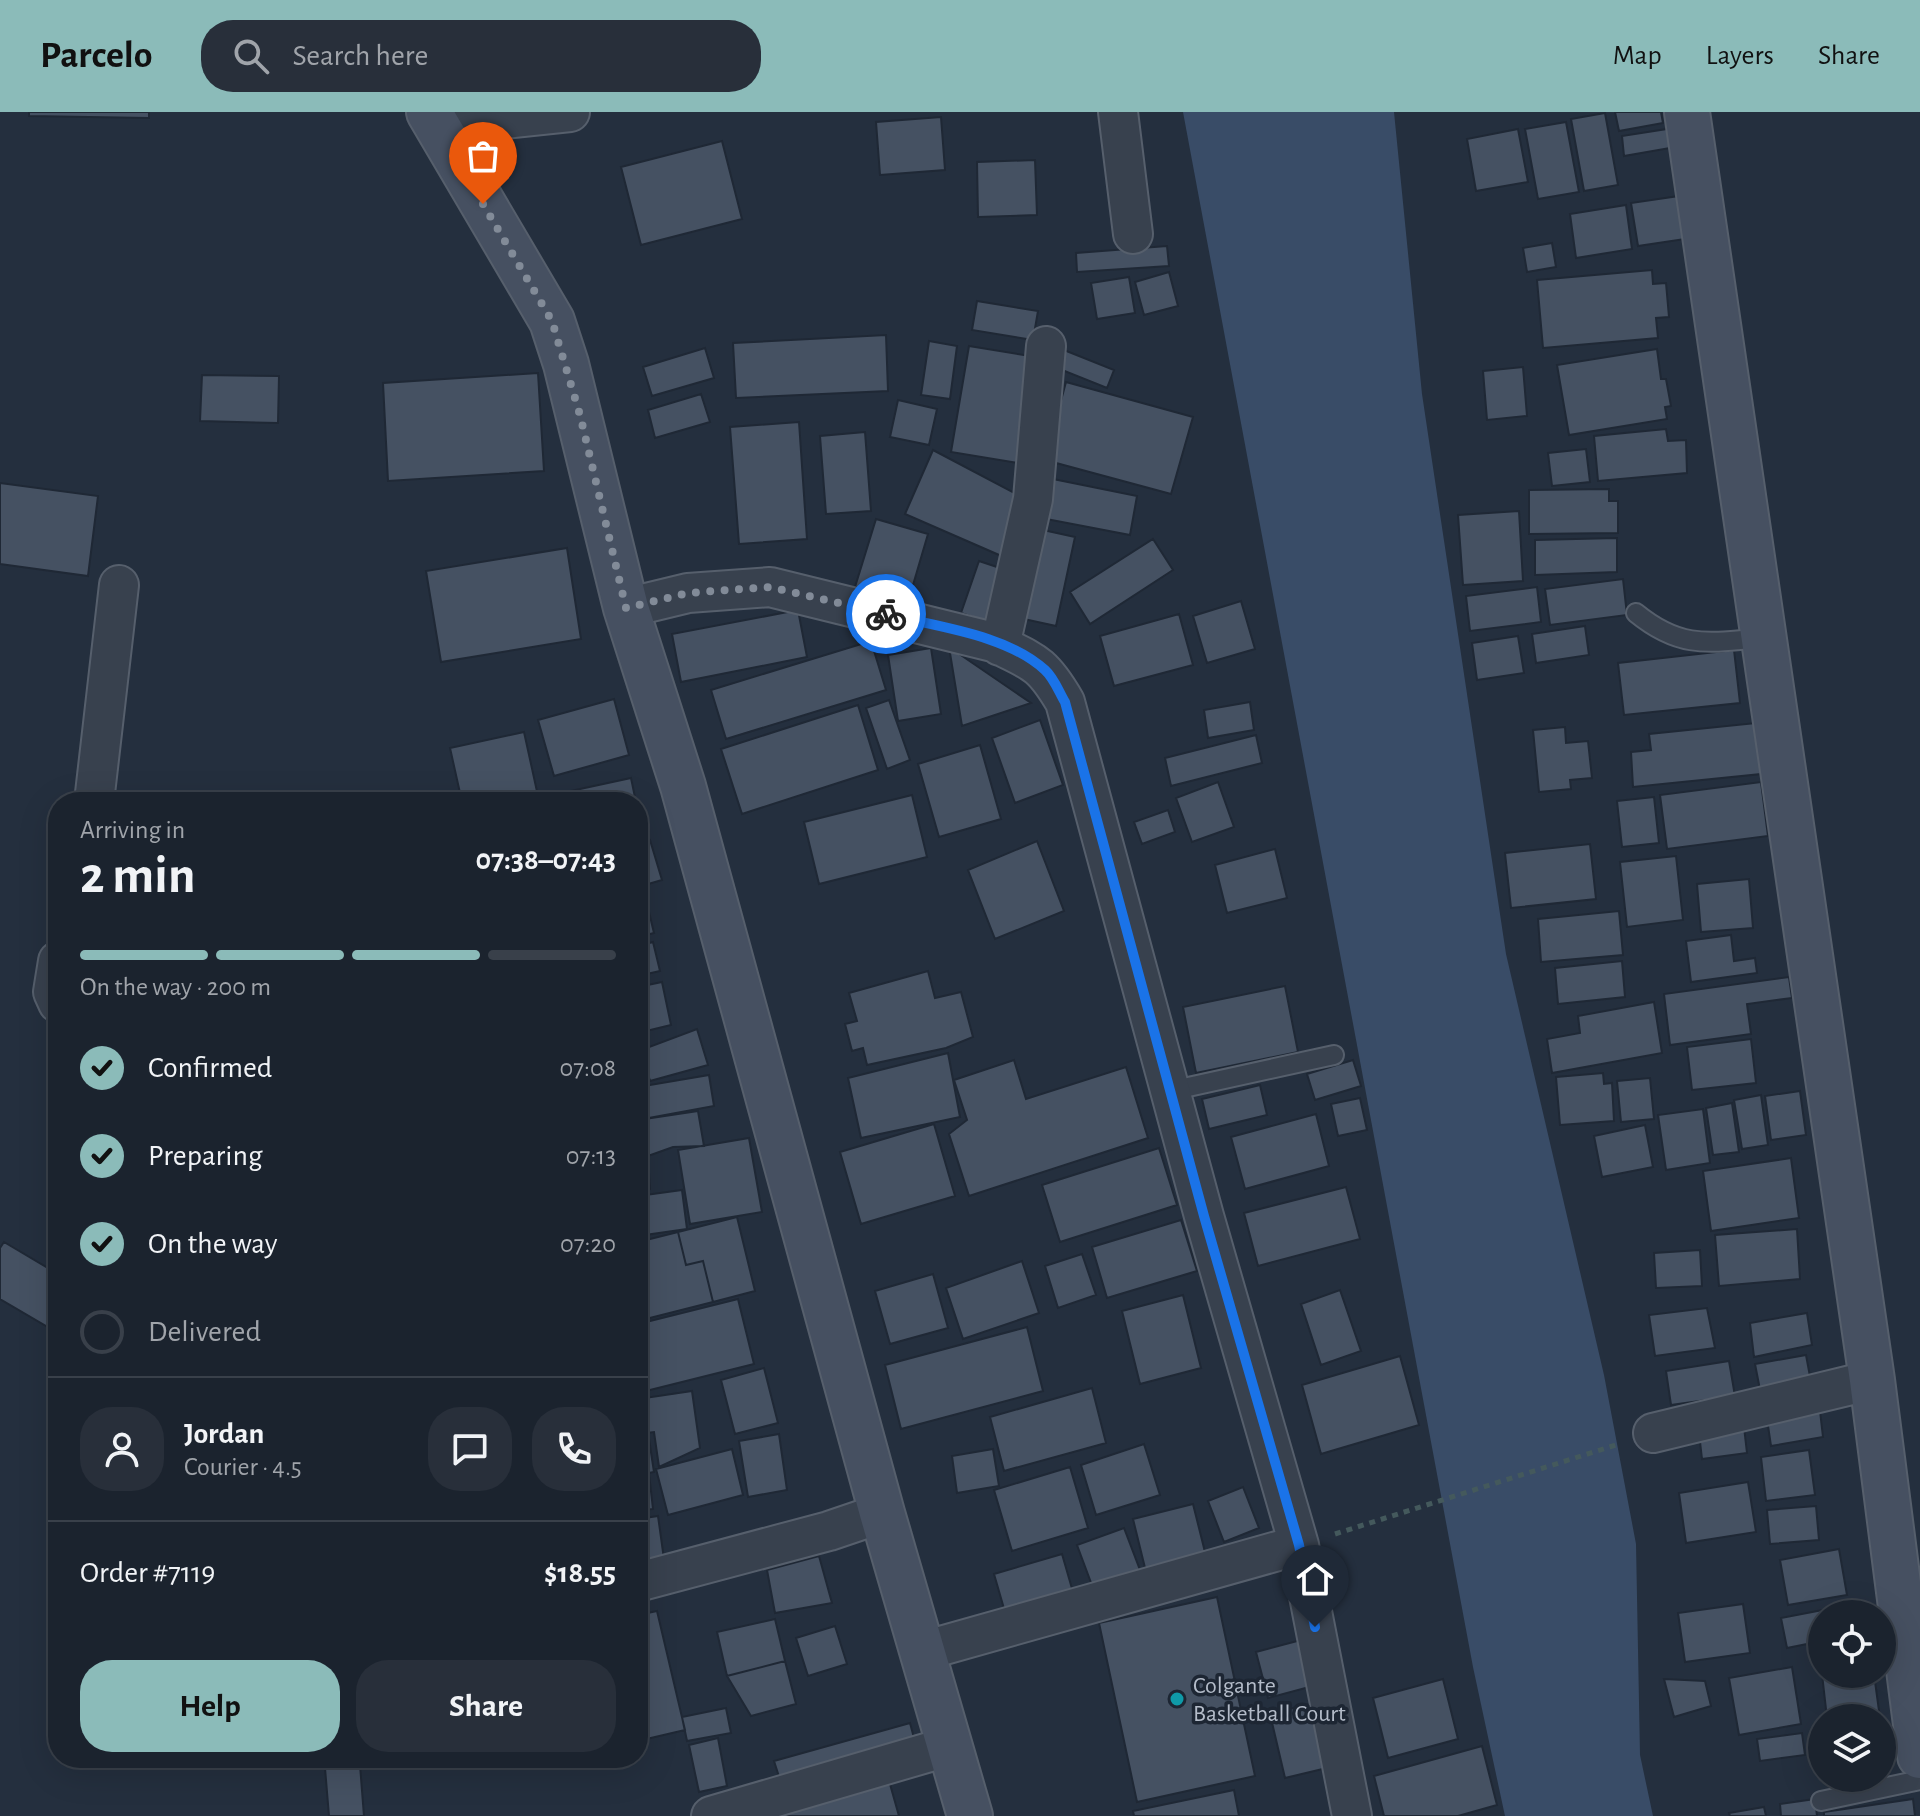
<!DOCTYPE html>
<meta charset="utf-8">
<style>
:root{--surface:#1b232e;--page:#282f3a;--text:#f1f3f6;--muted:#a0a4aa;--line:#39404a;--accent:#8bbbb9}
body{margin:0;font-family:"Alegreya Sans",sans-serif;background:var(--page);color:var(--text);height:100vh;display:flex;flex-direction:column;font-size:30px;white-space:nowrap}
*{box-sizing:border-box;margin:0}
p{font-size:26px;color:var(--muted)}
.icon{flex:none;width:44px;height:44px;fill:none;stroke:currentColor;stroke-width:2;stroke-linecap:round;stroke-linejoin:round}
.map{position:relative;flex:1;overflow:hidden}
.details{position:absolute;left:48px;top:680px;width:600px;height:976px;display:flex;flex-direction:column;background:var(--surface);border-radius:32px;box-shadow:0 8px 32px #0002,0 0 0 2px var(--line)}
.details>*{flex:none}
.fabs{position:absolute;left:1808px;top:1488px;display:grid;gap:16px}
.fabs a{display:grid;place-items:center;width:88px;height:88px;border-radius:50%;background:var(--surface);box-shadow:0 8px 32px #0002,0 0 0 2px var(--line);font-size:40px}
.pin{position:absolute;display:grid;place-items:center;width:68px;height:68px;color:#fff;margin:-82px -34px;border-radius:50% 50% 50% 0;rotate:-45deg;box-shadow:0 0 8px #0007}
.pin .icon{rotate:45deg}
.courier{position:absolute;display:grid;place-items:center;width:80px;height:80px;margin:-40px;border:6px solid #1a73e8;border-radius:50%;background:#fff;color:#222;box-shadow:0 2px 10px #0007}
.headline em{font-style:normal;font-weight:700}
.headline div{display:flex;flex-direction:column-reverse}
.headline{display:flex;align-items:center;justify-content:space-between;height:136px;padding:0 32px}
h1{font-size:52px;font-weight:700;line-height:60px}
.bar{display:grid;grid-template-columns:repeat(4,1fr);gap:12px 8px;align-content:center;height:96px;padding:0 32px}
.bar i{height:10px;border-radius:6px;background:var(--line)}
.bar .selected{background:var(--accent)}
.bar p{grid-column:span 4}
.line{display:flex;align-items:center;gap:20px;padding:0 32px;border-top:2px solid var(--line)}
.line div{flex:1}
.round{display:grid;place-items:center;flex:none;width:84px;height:84px;border-radius:32px;background:var(--page)}
ol{padding:0 32px;list-style:none}
li{display:flex;align-items:center;gap:24px;height:88px}
li p{margin-inline-start:auto}
li .icon{padding:8px;border-radius:50%;background:var(--accent);color:#111;stroke-width:4}
li:last-child{color:var(--muted)}
li i{width:44px;height:44px;border:4px solid var(--line);border-radius:50%}
.button{display:flex;gap:16px;margin-top:auto;padding:16px 32px}
.button a{flex:1;height:92px;border-radius:32px;background:var(--accent);color:#111;font-size:32px;font-weight:700;line-height:92px;text-align:center}
.button a+a{background:var(--page);color:var(--text)}
header{display:flex;align-items:center;gap:48px;box-sizing:border-box;height:112px;padding:0 40px;background:var(--accent);color:#111}
header strong{font-size:38px}
nav{display:flex;gap:44px;margin-inline-start:auto;font-size:28px}
.search{width:560px;height:72px;background:var(--page);display:flex;align-items:center;gap:20px;box-sizing:border-box;padding:0 28px;border-radius:32px;color:var(--muted);font-size:30px}
.map>svg:first-child{display:block}
.water{fill:#394c67}
.building{fill:#455162;stroke:#1f2835;stroke-width:2}
.lines{fill:none;stroke-linecap:round;stroke-linejoin:round}
.service-casing{stroke:#565f6c;stroke-width:22}
.minor-casing{stroke:#565f6c;stroke-width:42}
.secondary-casing{stroke:#565f6c;stroke-width:48}
.path{stroke:#44595c;stroke-width:5;stroke-dasharray:6 6;stroke-linecap:butt}
.service{stroke:#38414e;stroke-width:18}
.minor{stroke:#38414e;stroke-width:38}
.secondary{stroke:#465061;stroke-width:44}
.done{stroke:#828b98;stroke-width:8;stroke-dasharray:0 14.4}
.route{stroke:#1a73e8;stroke-width:10}
.culture-dot{fill:#0f9aa8;stroke:#1d2633;stroke-width:3}
.labels{text-anchor:middle;stroke-width:7;stroke-linejoin:round;paint-order:stroke}
.poi-label{font-size:24px;fill:#b4bcc9;stroke:#1d2633;text-anchor:start}
</style>
<header>
<strong>Parcelo</strong>
<div class="search"><svg class="icon" aria-label="search" viewBox="0 0 24 24"><circle cx="10" cy="10" r="6"/><path d="M15 15l6 6"/></svg>Search here</div>
<nav><a>Map</a><a>Layers</a><a>Share</a></nav>
</header>
<div class="map">
<svg width="1920" height="1704" viewBox="0 0 1920 1704">
<rect width="100%" height="100%" fill="#242f3e"/>
<path class="water" d="M1183,0H1394L1422,282L1506,842L1604,1263L1636,1432L1640,1643L1653,1704H1505L1473,1555Z"/>
<path class="building" d="M29,0H149V6L29,4Z
M1615,0H1661L1663,11L1619,19Z
M1605,1L1618,73L1584,79L1571,7Z
M941,5L945,58L880,63L876,10Z
M1566,10L1579,80L1538,87L1525,17Z
M1518,17L1528,70L1476,79L1467,27Z
M1667,17L1670,36L1624,44L1622,24Z
M722,29L742,107L641,133L621,55Z
M1035,48L1037,103L978,105L977,50Z
M1679,84L1685,127L1638,134L1631,91Z
M1626,93L1632,137L1576,146L1570,102Z
M1552,131L1556,155L1527,160L1523,136Z
M1167,134L1169,154L1077,160L1076,141Z
M1652,158L1653,172L1666,171L1669,205L1656,206L1658,226L1543,236L1537,168Z
M1169,160L1178,194L1144,203L1135,170Z
M1129,165L1135,201L1097,207L1091,171Z
M977,189L1038,199L1033,228L972,218Z
M886,223L888,279L736,286L733,231Z
M929,229L957,234L950,287L921,283Z
M969,234L1036,245L1018,351L951,340Z
M705,236L714,266L652,284L643,255Z
M1657,237L1661,267H1666L1671,294L1665,295L1667,307L1569,323L1557,253Z
M1064,238L1114,258L1107,276L1057,256Z
M1523,255L1527,304L1487,308L1483,259Z
M538,261L544,359L388,369L383,271Z
M202,263L279,264L278,311L200,309Z
M1066,270L1193,305L1171,382L1045,348Z
M701,282L710,310L655,326L648,298Z
M898,288L937,297L929,333L890,325Z
M799,310L807,427L739,432L730,315Z
M1666,317L1668,329L1686,328L1687,361L1598,369L1594,324Z
M865,320L871,399L826,402L820,324Z
M1586,337L1590,370L1552,374L1548,341Z
M933,338L1022,385L1006,446L905,402Z
M1048,366L1137,384L1130,423L1041,406Z
M0,371L98,384L88,464L0,452Z
M1609,377V389H1618V421L1529,422V378Z
M1519,399L1523,469L1463,473L1458,403Z
M876,407L928,422L908,490L855,475Z
M1034,416L1075,425L1056,514L1015,505Z
M1617,426V460L1535,463V428Z
M1153,427L1173,458L1090,512L1070,480Z
M567,436L581,527L441,550L426,459Z
M979,449L1015,461L997,513L961,501Z
M1623,467L1627,503L1550,513L1545,477Z
M1537,475L1541,510L1470,519L1466,484Z
M1241,489L1255,537L1207,551L1193,504Z
M798,498L807,545L681,570L672,522Z
M1179,502L1193,553L1114,574L1100,524Z
M1585,514L1589,543L1536,551L1532,522Z
M1518,524L1524,561L1477,568L1472,531Z
M871,529L886,578L726,627L711,578Z
M949,535L1031,591L962,614Z
M931,536L941,602L898,609L888,543Z
M1734,538L1740,591L1624,603L1618,551Z
M614,587L629,643L554,664L538,608Z
M889,588L910,648L887,657L866,596Z
M1250,590L1254,618L1208,626L1204,598Z
M858,593L878,658L742,702L721,637Z
M1040,608L1063,673L1015,691L992,626Z
M1756,611L1761,662L1633,675L1631,640L1651,638L1649,622Z
M1565,615L1566,631L1588,629L1592,666L1570,668L1571,677L1539,680L1533,618Z
M524,620L538,684L510,690H462L450,636Z
M1256,623L1262,651L1171,674L1165,646Z
M980,633L1001,707L939,725L918,652Z
M631,666L636,690H544L543,685Z
M1218,670L1234,715L1192,730L1176,686Z
M1761,670L1768,724L1667,737L1660,683Z
M912,683L927,745L819,772L804,710Z
M1654,685L1659,731L1622,735L1617,689Z
M1168,698L1175,720L1142,732L1134,710Z
M650,728L662,768L638,775V732Z
M1037,729L1064,799L995,827L968,758Z
M1590,732L1596,787L1511,796L1505,741Z
M1275,737L1287,786L1227,801L1215,753Z
M1676,744L1683,808L1627,815L1620,750Z
M1749,767L1753,816L1701,820L1697,772Z
M1619,799L1623,843L1541,850L1538,807Z
M649,800L654,821L638,825V803Z
M1731,823L1734,849L1755,846L1757,861L1691,870L1686,829Z
M653,830L660,859L638,864V834Z
M1622,849L1625,885L1558,892L1555,856Z
M928,859L935,886L961,880L973,925L946,936L867,953L863,936L852,939L845,912L857,909L849,881Z
M1789,865L1792,886L1747,892L1751,922L1670,933L1664,882Z
M662,870L671,913L638,921V875Z
M1285,874L1298,940L1196,961L1183,895Z
M1654,890L1662,941L1552,961L1547,927L1580,921L1578,904Z
M697,917L708,953L650,969L641,938Z
M1751,927L1756,971L1692,978L1687,935Z
M638,938H641L650,969L638,972Z
M948,941L960,1005L861,1026L848,966Z
M1014,948L1026,987L1126,955L1148,1026L969,1084L949,1022L967,1008L954,968Z
M1353,948L1361,974L1315,988L1307,962Z
M1603,961L1604,972L1612,971L1614,1009L1560,1013L1556,965Z
M709,963L714,994L638,1008V975Z
M1650,966L1654,1007L1621,1010L1617,969Z
M1260,973L1267,1003L1209,1017L1202,987Z
M1800,979L1806,1023L1771,1028L1765,984Z
M1761,983L1768,1033L1742,1037L1734,988Z
M1360,986L1367,1018L1338,1024L1331,992Z
M1732,991L1739,1040L1713,1043L1706,996Z
M1703,997L1710,1051L1666,1058L1658,1003Z
M698,999L704,1034L673,1035L648,1044L638,1042V1008Z
M1316,1002L1329,1054L1245,1077L1231,1025Z
M934,1012L955,1084L861,1112L840,1040Z
M1645,1013L1653,1055L1602,1065L1594,1024Z
M749,1026L762,1100L690,1112L678,1038Z
M1159,1036L1177,1093L1060,1130L1042,1073Z
M648,1044L650,1077L638,1078V1045Z
M1791,1046L1799,1106L1711,1119L1703,1059Z
M1346,1075L1360,1127L1258,1154L1244,1101Z
M682,1078L687,1117L638,1124V1084Z
M737,1105L755,1179L713,1190L703,1149L686,1153L678,1120Z
M1181,1108L1197,1159L1107,1186L1092,1135Z
M1797,1117L1800,1167L1719,1174L1715,1123Z
M678,1120L686,1153L703,1149L713,1190L638,1209V1130Z
M4,1130L58,1162V1221L0,1187V1136Z
M1700,1138L1702,1174L1656,1176L1654,1141Z
M1082,1142L1096,1183L1058,1196L1045,1154Z
M1022,1149L1039,1201L963,1227L946,1176Z
M933,1162L948,1216L890,1232L875,1179Z
M1340,1178L1361,1239L1321,1253L1301,1192Z
M1183,1183L1201,1256L1140,1272L1122,1199Z
M738,1187L754,1252L638,1281V1212Z
M1707,1196L1715,1236L1655,1244L1649,1203Z
M1807,1201L1812,1233L1754,1245L1750,1211Z
M1027,1215L1043,1279L901,1317L885,1253Z
M1806,1243L1812,1275L1761,1283L1755,1252Z
M1400,1244L1419,1313L1321,1342L1302,1273Z
M1729,1249L1735,1284L1671,1293L1666,1259Z
M764,1256L778,1311L735,1322L721,1268Z
M1092,1276L1106,1331L1004,1359L990,1305Z
M692,1279L700,1336L659,1355L654,1320L638,1322V1287Z
M1820,1299L1823,1325L1771,1334L1767,1307Z
M1744,1315L1747,1341L1702,1347L1699,1321Z
M779,1322L787,1378L748,1385L739,1329Z
M649,1327L654,1360L638,1363V1329Z
M1144,1332L1160,1383L1096,1403L1081,1353Z
M732,1337L743,1383L668,1403L656,1357Z
M993,1337L999,1374L957,1381L952,1344Z
M1809,1338L1815,1383L1766,1389L1761,1345Z
M1070,1355L1088,1416L1012,1439L994,1378Z
M649,1362L653,1397L638,1399V1364Z
M1748,1370L1756,1420L1686,1431L1679,1381Z
M1243,1375L1259,1416L1224,1430L1208,1389Z
M1193,1392L1207,1448L1147,1464L1133,1407Z
M1816,1394L1819,1428L1770,1432L1767,1398Z
M658,1404L664,1447L638,1451V1407Z
M1124,1416L1140,1458L1093,1476L1077,1433Z
M1839,1437L1847,1483L1788,1493L1780,1448Z
M1062,1442L1075,1487L1007,1507L994,1462Z
M819,1444L832,1491L775,1501L767,1458Z
M1217,1485L1255,1664L1137,1690L1099,1511Z
M1743,1492L1750,1541L1685,1550L1678,1501Z
M1833,1496L1834,1502H1822V1529L1787,1536L1781,1506Z
M657,1499L685,1618L638,1629V1503Z
M775,1507L785,1549L727,1564L717,1520Z
M835,1514L847,1552L808,1564L796,1526Z
M1301,1528L1313,1574L1268,1586L1256,1540Z
M785,1549L796,1592L751,1604L727,1564Z
M1792,1555L1801,1612L1739,1623L1729,1566Z
M1822,1562H1874L1880,1606H1827Z
M1443,1567L1458,1627L1388,1646L1373,1586Z
M1664,1567L1705,1569L1711,1594L1674,1605Z
M1316,1590L1331,1655L1285,1666L1270,1602Z
M726,1596L731,1621L687,1629L682,1605Z
M910,1611L917,1637L782,1674L774,1649Z
M1802,1621L1805,1643L1760,1649L1757,1627Z
M718,1626L727,1674L699,1680L689,1633Z
M1482,1634L1497,1693L1458,1704H1384L1374,1664Z
M360,1653L364,1704H329L325,1656Z
M888,1665L899,1704H755Z
M1234,1678L1239,1704H1134L1133,1699Z
M1815,1687L1817,1704H1781L1780,1692Z
M1913,1687L1915,1704H1824V1700Z
M1764,1695L1766,1704H1730L1729,1701Z"/>
<g class="lines">
<g class="service-casing">
<path id="service" d="M1636,501C1680,537 1708,531 1762,526
M1170,979L1334,943
M1821,1689L1920,1668"/>
</g>
<g class="minor-casing">
<path id="minor" d="M1118,0L1133,122
M438,14L570,0
M626,496L688,481L770,475L993,530C1033,550 1041,549 1065,590L1204,1104L1299,1433L1352,1704
M1000,534L1033,387L1046,234
M94,690L119,473
M58,849L53,880L58,891
M1653,1321L1872,1268
M638,1470L829,1419L882,1401
M923,1539L1299,1433
M711,1704L950,1634"/>
</g>
<g class="secondary-casing">
<path id="secondary" d="M429,0L552,209L566,252L626,496L683,674L882,1401L970,1704
M1687,0L1872,1268L1920,1644"/>
</g>
<path class="path" d="M1335,1422L1619,1332"/>
<use href="#service" class="service"/>
<use href="#minor" class="minor"/>
<use href="#secondary" class="secondary"/>
</g>
<g class="lines">
<path class="done" d="M483,92L552,209L580,303L626,496L688,481L770,475L886,502"/>
<path class="route" d="M886,502C936,515 1006,522 1045,558C1054,566 1059,580 1065,590L1204,1104L1299,1433L1315,1515"/>
</g>
<circle class="culture-dot" cx="1177" cy="1587" r="8"/>
<g class="labels">
<g class="poi-label">
<text x="1193" y="1581">Colgante<tspan x="1193" dy="28">Basketball Court</tspan></text>
</g>
</g>
</svg>
<div class="fabs">
<a><svg class="icon" aria-label="locate" viewBox="0 0 24 24"><circle cx="12" cy="12" r="6"/><path d="M12 2v4M12 18v4M2 12h4M18 12h4"/></svg></a>
<a><svg class="icon" aria-label="layers" viewBox="0 0 24 24"><path d="M12 4l9 5-9 5-9-5zM3 14l9 5 9-5"/></svg></a>
</div>
<div class="pin" style="left:483px;top:92px;background:#ea580c"><svg class="icon" aria-label="bag" viewBox="0 0 24 24"><path d="M5 8h14l-1 12H6zM9 8a3 3 0 0 1 6 0"/></svg></div>
<div class="pin" style="left:1315px;top:1515px;background:#1f2937"><svg class="icon" aria-label="home" viewBox="0 0 24 24"><path d="M3 11l9-7 9 7M6 9v11h12V9"/></svg></div>
<div class="courier" style="left:886px;top:502px"><svg class="icon" aria-label="bike" viewBox="0 0 24 24"><circle cx="6" cy="16" r="4"/><circle cx="18" cy="16" r="4"/><path d="M6 16l4-8h5l3 8M10 8l3 8H6M13 5h3"/></svg></div>
<section class="details">
<div class="headline"><div><h1>2 min</h1><p>Arriving in</p></div><em>07:38–07:43</em></div>
<div class="bar"><i class="selected"></i><i class="selected"></i><i class="selected"></i><i></i><p>On the way · 200 m</p></div>
<ol>
<li><svg class="icon" aria-label="check" viewBox="0 0 24 24"><path d="M5 12l5 5 9-10"/></svg>Confirmed<p>07:08</p></li>
<li><svg class="icon" aria-label="check" viewBox="0 0 24 24"><path d="M5 12l5 5 9-10"/></svg>Preparing<p>07:13</p></li>
<li><svg class="icon" aria-label="check" viewBox="0 0 24 24"><path d="M5 12l5 5 9-10"/></svg>On the way<p>07:20</p></li>
<li><i></i>Delivered</li>
</ol>
<div class="line" style="height:144px"><a class="round"><svg class="icon" aria-label="person" viewBox="0 0 24 24"><circle cx="12" cy="8" r="4"/><path d="M4 21q1-7 8-7t8 7"/></svg></a><div><b>Jordan</b><p>Courier · 4.5</p></div><a class="round"><svg class="icon" aria-label="chat" viewBox="0 0 24 24"><path d="M4 5h16v11H9l-5 4z"/></svg></a><a class="round"><svg class="icon" aria-label="phone" viewBox="0 0 24 24"><path d="M5 4h4l2 5-3 2q2 4 5 5l2-3 5 2v4C11 20 4 13 5 4z"/></svg></a></div>
<div class="line" style="height:104px"><div>Order #7119</div><b>$18.55</b></div>
<div class="button"><a>Help</a><a>Share</a></div>
</section>
</div>
